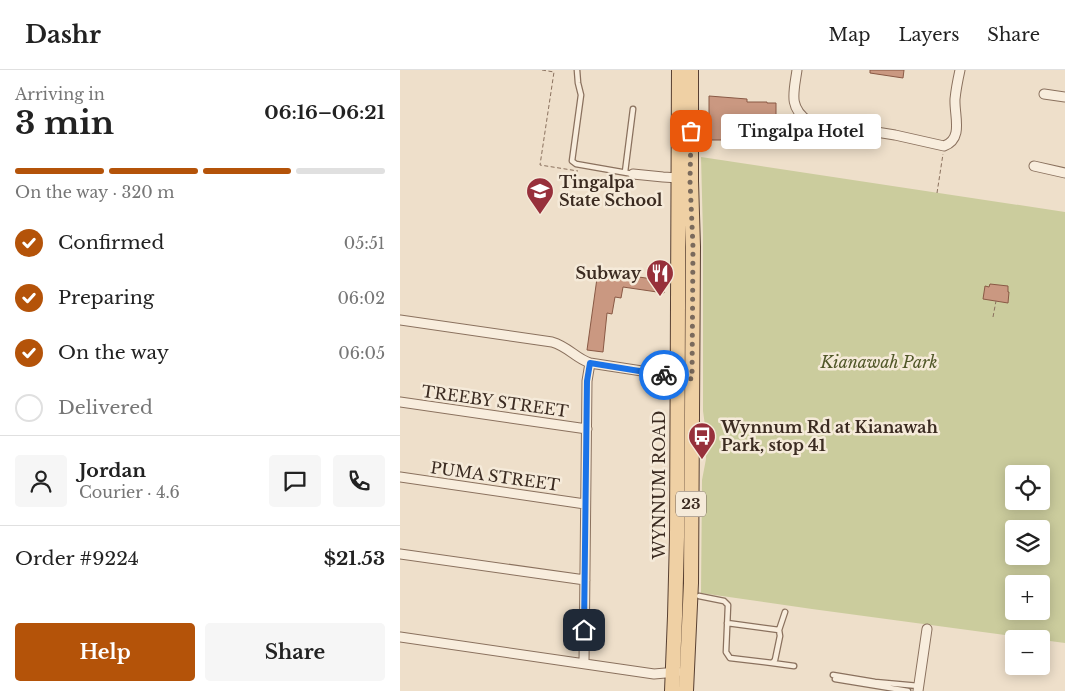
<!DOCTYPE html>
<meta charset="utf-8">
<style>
:root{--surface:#fff;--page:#f6f6f6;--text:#222;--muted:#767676;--line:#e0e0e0;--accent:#b45309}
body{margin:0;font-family:"Libre Baskerville",serif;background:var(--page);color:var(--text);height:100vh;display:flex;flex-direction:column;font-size:19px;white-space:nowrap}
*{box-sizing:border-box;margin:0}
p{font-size:16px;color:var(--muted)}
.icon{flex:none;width:28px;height:28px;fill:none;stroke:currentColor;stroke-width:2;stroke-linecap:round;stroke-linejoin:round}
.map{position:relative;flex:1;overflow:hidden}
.drawer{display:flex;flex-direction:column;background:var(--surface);width:400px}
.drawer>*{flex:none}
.controls{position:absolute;left:605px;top:395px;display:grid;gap:10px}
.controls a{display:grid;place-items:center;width:45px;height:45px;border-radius:5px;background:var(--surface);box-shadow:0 2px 12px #0003;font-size:25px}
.pin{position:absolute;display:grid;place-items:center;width:42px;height:42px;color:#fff;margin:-21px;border-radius:10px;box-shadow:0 2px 8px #0006}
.courier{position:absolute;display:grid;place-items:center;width:50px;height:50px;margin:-25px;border:4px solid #1a73e8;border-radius:50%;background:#fff;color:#222;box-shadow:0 1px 6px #0007}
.bubble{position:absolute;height:35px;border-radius:5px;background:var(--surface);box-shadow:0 2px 12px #0003;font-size:16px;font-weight:700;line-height:35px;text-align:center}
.summary em{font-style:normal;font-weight:700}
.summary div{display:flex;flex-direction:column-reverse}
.summary{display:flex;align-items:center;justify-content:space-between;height:85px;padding:0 15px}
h1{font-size:32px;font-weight:700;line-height:38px}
.bar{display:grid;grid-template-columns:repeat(4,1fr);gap:8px 5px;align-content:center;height:60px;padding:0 15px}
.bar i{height:6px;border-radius:4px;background:var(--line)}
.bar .on{background:var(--accent)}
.bar p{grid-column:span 4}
.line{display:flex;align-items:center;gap:12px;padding:0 15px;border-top:1px solid var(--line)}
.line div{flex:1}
.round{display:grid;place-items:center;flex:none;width:52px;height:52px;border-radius:5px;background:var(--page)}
ol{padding:0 15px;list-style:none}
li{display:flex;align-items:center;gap:15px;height:55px}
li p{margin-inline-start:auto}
li .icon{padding:5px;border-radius:50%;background:var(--accent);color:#fff;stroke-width:4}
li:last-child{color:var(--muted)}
li i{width:28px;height:28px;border:2px solid var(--line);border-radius:50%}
.primary-button{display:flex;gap:10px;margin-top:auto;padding:10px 15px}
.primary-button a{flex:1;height:58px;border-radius:5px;background:var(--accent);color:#fff;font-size:20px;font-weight:700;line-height:58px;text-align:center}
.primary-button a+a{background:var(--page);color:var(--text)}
header{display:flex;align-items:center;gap:30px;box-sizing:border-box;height:70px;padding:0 25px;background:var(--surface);border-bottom:1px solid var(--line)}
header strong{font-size:24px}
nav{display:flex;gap:28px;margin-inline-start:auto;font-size:18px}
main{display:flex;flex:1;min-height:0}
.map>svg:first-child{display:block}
.green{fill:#cbcc9d;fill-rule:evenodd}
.building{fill:#ca9881;stroke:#895945}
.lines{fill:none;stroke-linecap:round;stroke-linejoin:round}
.service-casing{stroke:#8a715e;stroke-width:7}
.minor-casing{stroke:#8a715e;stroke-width:11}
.primary-casing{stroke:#584032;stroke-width:16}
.path{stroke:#8a715e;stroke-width:1;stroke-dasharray:4 2.5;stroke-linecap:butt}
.service{stroke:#f8eddd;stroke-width:4.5}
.minor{stroke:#f8eddd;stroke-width:9}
.primary{stroke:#efd0a4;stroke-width:14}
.done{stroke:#7a6a5c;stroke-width:5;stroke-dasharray:0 9}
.route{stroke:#1a73e8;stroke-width:6}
.labels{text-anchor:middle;stroke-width:5;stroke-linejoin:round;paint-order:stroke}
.shield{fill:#f5ead9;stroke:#736458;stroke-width:1}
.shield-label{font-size:15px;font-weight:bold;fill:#3b2b21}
.poi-label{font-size:16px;font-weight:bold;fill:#3b2b21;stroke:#f5ead9;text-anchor:start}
.park-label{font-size:16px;font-style:italic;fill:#505728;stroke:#f5ead9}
.street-label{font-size:16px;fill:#3b2b21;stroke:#f5ead9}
</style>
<header>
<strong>Dashr</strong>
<nav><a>Map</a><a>Layers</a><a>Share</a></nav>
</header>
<main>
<section class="drawer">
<div class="summary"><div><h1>3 min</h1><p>Arriving in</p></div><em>06:16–06:21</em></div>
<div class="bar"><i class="on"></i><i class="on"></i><i class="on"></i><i></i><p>On the way · 320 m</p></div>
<ol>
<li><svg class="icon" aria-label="check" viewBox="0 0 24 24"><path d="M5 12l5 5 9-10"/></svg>Confirmed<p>05:51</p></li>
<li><svg class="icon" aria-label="check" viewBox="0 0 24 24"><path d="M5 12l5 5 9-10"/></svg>Preparing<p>06:02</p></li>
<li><svg class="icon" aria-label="check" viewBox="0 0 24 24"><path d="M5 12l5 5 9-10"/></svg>On the way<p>06:05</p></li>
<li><i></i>Delivered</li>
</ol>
<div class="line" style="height:90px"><a class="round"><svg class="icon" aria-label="person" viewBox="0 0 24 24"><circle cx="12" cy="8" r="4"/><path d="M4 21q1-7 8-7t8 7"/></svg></a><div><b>Jordan</b><p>Courier · 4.6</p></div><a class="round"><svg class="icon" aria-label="chat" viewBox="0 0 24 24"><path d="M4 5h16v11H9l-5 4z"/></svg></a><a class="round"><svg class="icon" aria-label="phone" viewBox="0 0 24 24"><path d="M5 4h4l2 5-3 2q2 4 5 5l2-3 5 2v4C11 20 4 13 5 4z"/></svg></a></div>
<div class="line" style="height:65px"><div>Order #9224</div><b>$21.53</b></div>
<div class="primary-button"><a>Help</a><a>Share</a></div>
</section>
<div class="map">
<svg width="665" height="621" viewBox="0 0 665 621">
<rect width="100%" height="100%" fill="#eedfca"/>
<path class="green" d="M301,87L665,142V573L412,539L301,523L302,410L306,389V363L303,341V165ZM614,404H641V431H614ZM614,459H641V486H614ZM614,514H641V541H614Z"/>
<path class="building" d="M470,0H504L503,8L470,3Z
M309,26L347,29V32H367V33H376V49H369V62H366V78L327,77L326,70H309Z
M198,201L266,211L264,223L223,217L221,228L215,227L212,244L207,243L203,282L187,280Z
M590,214L608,216V222H609L608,233L583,229L585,216L589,217Z"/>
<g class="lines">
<g class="service-casing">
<path id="service" d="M177,0L178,13L181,25L172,91L176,94L233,104
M225,102L233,39
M299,526L324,531L328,535L326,582L330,588L372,593L375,590L380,566L379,560L327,553
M379,560L385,542
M372,593L394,596
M433,605L475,612L519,616
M435,609L508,621"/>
</g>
<g class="minor-casing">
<path id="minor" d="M397,0C394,22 388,37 408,51L495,65L544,76C564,69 554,45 555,29C556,19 558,9 560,0
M644,24L665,27
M634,96L665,103
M233,104L263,107L279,108
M0,250L152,272C169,277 175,288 190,293L281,307
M0,332L187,359
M0,407L185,434
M0,484L185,510
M0,567L254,604L277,602
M184,593L187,311L190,293
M518,621L527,559"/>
</g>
<g class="primary-casing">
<path id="primary" d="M272,621L275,546L277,467L279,0
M286,621L291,513L293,177L291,111V0"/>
</g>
<path class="path" d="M142,0L154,2L140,95L178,101
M537,123L543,84
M593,247L596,231"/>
<use href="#service" class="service"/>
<use href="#minor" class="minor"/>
<use href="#primary" class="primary"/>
</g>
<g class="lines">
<path class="done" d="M264,305L292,309L293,177L290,111L291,61"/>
<path class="route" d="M184,560L187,311L190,293L264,305"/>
</g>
<defs>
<g id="school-pin" transform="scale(1.4375)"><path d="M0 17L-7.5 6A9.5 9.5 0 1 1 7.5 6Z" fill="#97303b" stroke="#f5ead9"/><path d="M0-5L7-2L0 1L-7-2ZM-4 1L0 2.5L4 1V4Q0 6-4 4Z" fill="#fff"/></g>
<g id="restaurant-pin" transform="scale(1.4375)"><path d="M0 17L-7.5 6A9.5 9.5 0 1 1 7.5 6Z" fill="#97303b" stroke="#f5ead9"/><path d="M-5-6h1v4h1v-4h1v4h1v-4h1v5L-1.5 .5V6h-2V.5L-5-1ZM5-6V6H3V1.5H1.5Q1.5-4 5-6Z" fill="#fff"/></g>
<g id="bus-pin" transform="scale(1.4375)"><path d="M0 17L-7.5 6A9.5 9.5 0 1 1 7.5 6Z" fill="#97303b" stroke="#f5ead9"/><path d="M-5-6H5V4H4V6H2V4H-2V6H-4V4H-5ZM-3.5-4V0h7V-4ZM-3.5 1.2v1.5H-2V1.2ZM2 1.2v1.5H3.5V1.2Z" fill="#fff"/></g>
</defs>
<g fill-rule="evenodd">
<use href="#school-pin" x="140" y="121"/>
<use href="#restaurant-pin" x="260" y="203"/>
<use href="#bus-pin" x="302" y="366"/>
</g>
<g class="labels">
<rect class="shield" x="276" y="421.5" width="30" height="25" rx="4"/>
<g class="shield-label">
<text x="291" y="439">23</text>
</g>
<g class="poi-label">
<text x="159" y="118">Tingalpa<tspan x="159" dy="18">State School</tspan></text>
<text x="241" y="209" text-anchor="end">Subway</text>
<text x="321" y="363">Wynnum Rd at Kianawah<tspan x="321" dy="18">Park, stop 41</tspan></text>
</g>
<g class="park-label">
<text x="479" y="298">Kianawah Park</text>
</g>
<g class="street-label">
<text transform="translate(95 331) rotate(8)" y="6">TREEBY STREET</text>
<text transform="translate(95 406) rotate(8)" y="6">PUMA STREET</text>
<text transform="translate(259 415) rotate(-90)" y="6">WYNNUM ROAD</text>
</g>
</g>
</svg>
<div class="controls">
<a><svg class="icon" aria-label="locate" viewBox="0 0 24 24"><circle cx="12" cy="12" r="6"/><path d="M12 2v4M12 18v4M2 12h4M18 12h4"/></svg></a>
<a><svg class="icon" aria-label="layers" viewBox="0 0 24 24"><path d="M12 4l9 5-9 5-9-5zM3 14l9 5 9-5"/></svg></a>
<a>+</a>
<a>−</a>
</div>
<div class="pin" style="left:291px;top:61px;background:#ea580c"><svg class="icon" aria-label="bag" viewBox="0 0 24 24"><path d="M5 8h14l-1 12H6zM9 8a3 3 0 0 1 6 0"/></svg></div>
<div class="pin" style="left:184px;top:560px;background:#1f2937"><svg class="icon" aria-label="home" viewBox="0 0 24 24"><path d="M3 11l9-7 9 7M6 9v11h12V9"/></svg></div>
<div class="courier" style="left:264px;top:305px"><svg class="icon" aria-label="bike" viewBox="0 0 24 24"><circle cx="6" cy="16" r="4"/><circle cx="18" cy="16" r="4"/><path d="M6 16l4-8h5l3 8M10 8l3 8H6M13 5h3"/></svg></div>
<div class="bubble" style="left:321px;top:44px;width:160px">Tingalpa Hotel</div>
</div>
</main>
